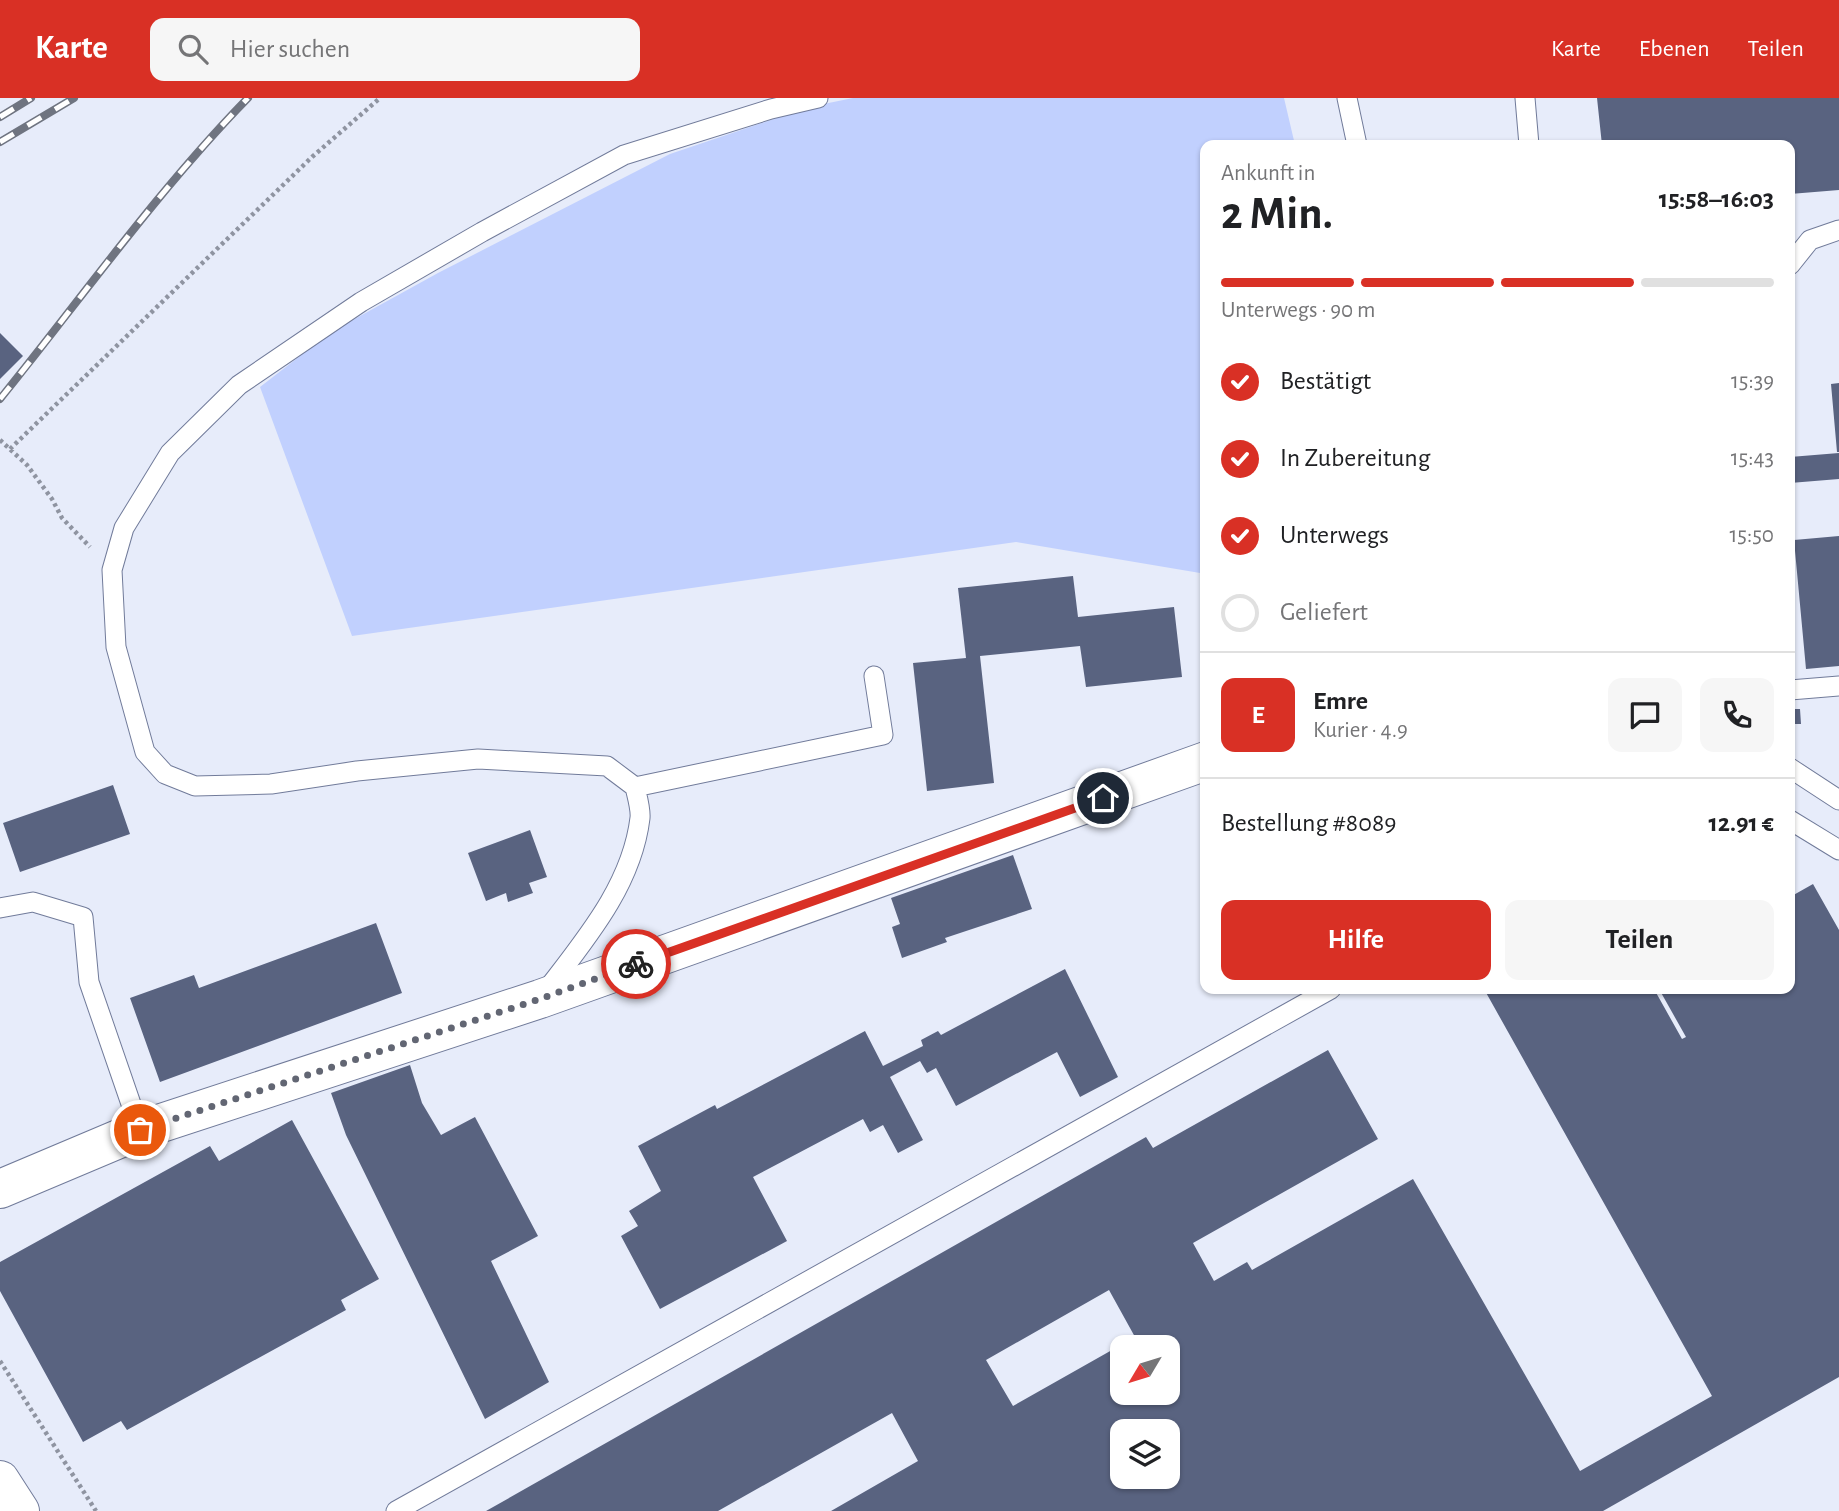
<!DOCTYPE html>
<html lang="de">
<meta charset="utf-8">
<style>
:root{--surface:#fff;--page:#f6f6f6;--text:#202124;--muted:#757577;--line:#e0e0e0;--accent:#d93025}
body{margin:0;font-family:"Alegreya Sans",sans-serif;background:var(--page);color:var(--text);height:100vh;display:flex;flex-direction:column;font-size:26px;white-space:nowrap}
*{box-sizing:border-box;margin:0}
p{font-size:23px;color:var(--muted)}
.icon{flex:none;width:38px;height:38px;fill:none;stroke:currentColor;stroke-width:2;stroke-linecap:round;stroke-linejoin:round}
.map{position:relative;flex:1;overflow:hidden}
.panel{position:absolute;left:1200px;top:42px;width:595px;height:854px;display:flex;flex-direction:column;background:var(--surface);border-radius:14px;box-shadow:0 2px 5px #0004}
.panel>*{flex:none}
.needle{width:46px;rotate:232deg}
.fabs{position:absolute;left:1110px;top:1237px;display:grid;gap:14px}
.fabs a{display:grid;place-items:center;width:70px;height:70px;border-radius:14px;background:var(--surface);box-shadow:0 2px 5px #0004;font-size:35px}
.pin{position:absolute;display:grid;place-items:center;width:60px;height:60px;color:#fff;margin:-30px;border:4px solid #fff;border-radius:50%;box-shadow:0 2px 7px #0007}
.courier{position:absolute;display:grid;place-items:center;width:70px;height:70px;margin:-35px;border:5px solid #d93025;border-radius:50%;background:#fff;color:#222;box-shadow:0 2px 9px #0007}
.headline em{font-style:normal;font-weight:700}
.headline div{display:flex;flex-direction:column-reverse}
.headline{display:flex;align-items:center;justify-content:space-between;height:119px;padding:0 21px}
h1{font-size:46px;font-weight:700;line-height:52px}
.bar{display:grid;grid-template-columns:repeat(4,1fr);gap:10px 7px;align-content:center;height:84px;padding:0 21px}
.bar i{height:9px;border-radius:5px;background:var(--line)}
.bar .on{background:var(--accent)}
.bar p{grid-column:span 4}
.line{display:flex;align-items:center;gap:18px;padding:0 21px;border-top:2px solid var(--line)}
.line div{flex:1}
.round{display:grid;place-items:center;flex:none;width:74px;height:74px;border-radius:14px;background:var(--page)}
ol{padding:0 21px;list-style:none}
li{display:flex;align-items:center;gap:21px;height:77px}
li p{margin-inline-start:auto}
li .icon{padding:7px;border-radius:50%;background:var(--accent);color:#fff;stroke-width:4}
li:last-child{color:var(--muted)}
li i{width:38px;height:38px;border:4px solid var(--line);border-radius:50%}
.cta{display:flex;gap:14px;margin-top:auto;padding:14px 21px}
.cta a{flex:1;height:80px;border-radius:14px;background:var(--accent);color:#fff;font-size:28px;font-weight:700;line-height:80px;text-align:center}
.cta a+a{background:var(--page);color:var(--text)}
header{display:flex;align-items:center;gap:42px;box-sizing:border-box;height:98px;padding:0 35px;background:var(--accent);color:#fff}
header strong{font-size:33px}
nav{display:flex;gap:38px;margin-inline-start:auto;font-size:24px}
.search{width:490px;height:63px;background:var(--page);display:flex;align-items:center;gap:18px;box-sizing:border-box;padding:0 24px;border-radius:14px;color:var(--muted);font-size:26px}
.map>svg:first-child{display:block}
.green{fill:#c1d0fe}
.building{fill:#596380;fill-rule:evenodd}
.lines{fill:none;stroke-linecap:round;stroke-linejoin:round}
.service-casing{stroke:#717b9a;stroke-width:21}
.minor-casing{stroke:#717b9a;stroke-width:40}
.tertiary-casing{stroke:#717b9a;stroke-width:40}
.path{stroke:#8f94a1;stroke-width:4.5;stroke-dasharray:3.5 3.5;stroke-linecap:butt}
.service{stroke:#fff;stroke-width:19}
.minor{stroke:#fff;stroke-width:38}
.tertiary{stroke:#fff;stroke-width:38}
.rail-casing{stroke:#6f7480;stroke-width:8}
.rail{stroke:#fff;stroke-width:5;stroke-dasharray:16;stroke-linecap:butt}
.done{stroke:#626673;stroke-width:7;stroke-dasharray:0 12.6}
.route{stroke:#d93025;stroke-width:9}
</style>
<header>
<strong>Karte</strong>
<div class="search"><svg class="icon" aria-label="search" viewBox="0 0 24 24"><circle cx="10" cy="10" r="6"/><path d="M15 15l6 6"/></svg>Hier suchen</div>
<nav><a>Karte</a><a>Ebenen</a><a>Teilen</a></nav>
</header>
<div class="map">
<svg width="1839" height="1413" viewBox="0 0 1839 1413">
<rect width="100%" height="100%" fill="#e7ecfa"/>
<path class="green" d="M853,0H1284L1295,47H1206V476L1016,444L352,538L260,289L331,234L438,175L670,56L809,9Z"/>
<path class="building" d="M1597,0H1839V92L1790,96V47H1602Z
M0,235L23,258L0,281Z
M1839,285V354H1837L1831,286Z
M1839,355V381L1790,385V359Z
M1839,438V568L1806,571L1794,442Z
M1073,478L1078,519L1174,509L1182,579L1086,589L1080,548L980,558L994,685L927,693L913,565L966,560L958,490Z
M1790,611H1800L1801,626H1790Z
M113,687L130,736L20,774L3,725Z
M530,732L547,779L529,785L533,795L508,804L506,795L486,803L468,755Z
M1013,757L1032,811L945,840L947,844L902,860L892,829L900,826L891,800Z
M1813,786L1839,832V1279L1603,1413H831L918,1363L892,1315L718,1413H486L1146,1039L1153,1050L1328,952L1378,1041L1193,1145L1214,1183L1247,1164L1252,1172L1413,1081L1580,1373L1712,1298L1484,891H1654L1682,941L1686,939L1659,891H1790V799ZM1109,1192L1135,1239L1013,1308L986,1262ZM1122,1250H1167V1295H1122ZM1122,1334H1167V1379H1122Z
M376,825L402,895L160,984L130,900L194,877L199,890Z
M1065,871L1118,979L1080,999L1057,954L956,1008L936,970L927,975L920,963L890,979L923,1042L898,1055L883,1027L870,1034L863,1021L753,1079L787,1143L660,1211L621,1138L638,1128L629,1113L661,1093L638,1048L715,1007L717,1011L865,933L883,968L923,948L921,942L938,933L941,937Z
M410,967L422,1005L441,1037L475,1019L538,1138L491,1163L549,1284L485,1321L346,1037L331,995Z
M292,1022L379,1181L341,1202L346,1212L127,1332L121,1323L83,1344L0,1193V1164L210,1048L219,1063Z"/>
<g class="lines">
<g class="service-casing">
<path id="service" d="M1347,0L1357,47
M1525,0L1529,47
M1790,167L1810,142L1839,132
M1790,592L1839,588
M1790,670L1839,702
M635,689L883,637L874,578
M1790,722L1839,752
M0,810L33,804L83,819L89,884L140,1032
M546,893C585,842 632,787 640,720C641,711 637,698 635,689L607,668L478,661L357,673L271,686L195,688L165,676L145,654L116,549L112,472L124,430L170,355L239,287L361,204L482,134L624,57L771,11L818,0
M396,1413L1331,891"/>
</g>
<g class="minor-casing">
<path id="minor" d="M0,1091L140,1032L540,901L1206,663"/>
</g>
<g class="tertiary-casing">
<path id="tertiary" d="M0,1382L20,1413"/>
</g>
<path class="path" d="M0,342L27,367L52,401L62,420L90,449
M10,351L312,59L380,0
M0,1263L96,1413"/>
<use href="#service" class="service"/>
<use href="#minor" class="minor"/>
<use href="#tertiary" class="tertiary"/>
<g class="rail-casing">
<path id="rail" d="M0,19L31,0
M0,44L74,0
M0,301C81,201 158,92 248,0"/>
</g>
<use href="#rail" class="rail"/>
</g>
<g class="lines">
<path class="done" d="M140,1032L540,901L636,866"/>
<path class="route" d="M636,866L1103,700"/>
</g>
</svg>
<div class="fabs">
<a><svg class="needle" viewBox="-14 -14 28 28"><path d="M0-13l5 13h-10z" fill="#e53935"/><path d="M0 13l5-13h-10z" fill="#757577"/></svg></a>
<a><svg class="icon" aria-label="layers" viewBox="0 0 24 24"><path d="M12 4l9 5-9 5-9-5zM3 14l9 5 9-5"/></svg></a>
</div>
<div class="pin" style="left:140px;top:1032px;background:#ea580c"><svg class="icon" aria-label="bag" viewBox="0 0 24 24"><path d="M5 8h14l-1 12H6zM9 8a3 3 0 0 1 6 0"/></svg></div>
<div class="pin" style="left:1103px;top:700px;background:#1f2937"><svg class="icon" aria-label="home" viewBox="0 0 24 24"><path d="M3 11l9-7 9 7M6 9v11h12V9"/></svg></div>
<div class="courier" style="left:636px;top:866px"><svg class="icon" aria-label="bike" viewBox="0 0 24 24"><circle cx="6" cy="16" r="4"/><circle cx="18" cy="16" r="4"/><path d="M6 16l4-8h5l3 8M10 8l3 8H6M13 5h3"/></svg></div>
<section class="panel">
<div class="headline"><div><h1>2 Min.</h1><p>Ankunft in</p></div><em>15:58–16:03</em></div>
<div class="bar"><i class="on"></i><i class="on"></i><i class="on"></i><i></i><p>Unterwegs · 90 m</p></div>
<ol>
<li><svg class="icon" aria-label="check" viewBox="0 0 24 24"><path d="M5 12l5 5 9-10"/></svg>Bestätigt<p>15:39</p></li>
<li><svg class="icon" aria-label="check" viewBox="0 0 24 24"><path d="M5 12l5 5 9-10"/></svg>In Zubereitung<p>15:43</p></li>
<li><svg class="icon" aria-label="check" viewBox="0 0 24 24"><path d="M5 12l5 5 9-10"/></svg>Unterwegs<p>15:50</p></li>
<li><i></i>Geliefert</li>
</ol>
<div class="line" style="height:126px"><b class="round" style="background:var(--accent);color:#fff">E</b><div><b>Emre</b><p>Kurier · 4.9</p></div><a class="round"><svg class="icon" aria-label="chat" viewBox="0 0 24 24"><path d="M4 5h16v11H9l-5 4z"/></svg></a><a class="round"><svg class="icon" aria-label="phone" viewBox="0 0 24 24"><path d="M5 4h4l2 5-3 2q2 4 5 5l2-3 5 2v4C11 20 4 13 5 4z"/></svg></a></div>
<div class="line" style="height:91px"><div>Bestellung #8089</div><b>12.91 €</b></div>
<div class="cta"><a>Hilfe</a><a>Teilen</a></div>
</section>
</div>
